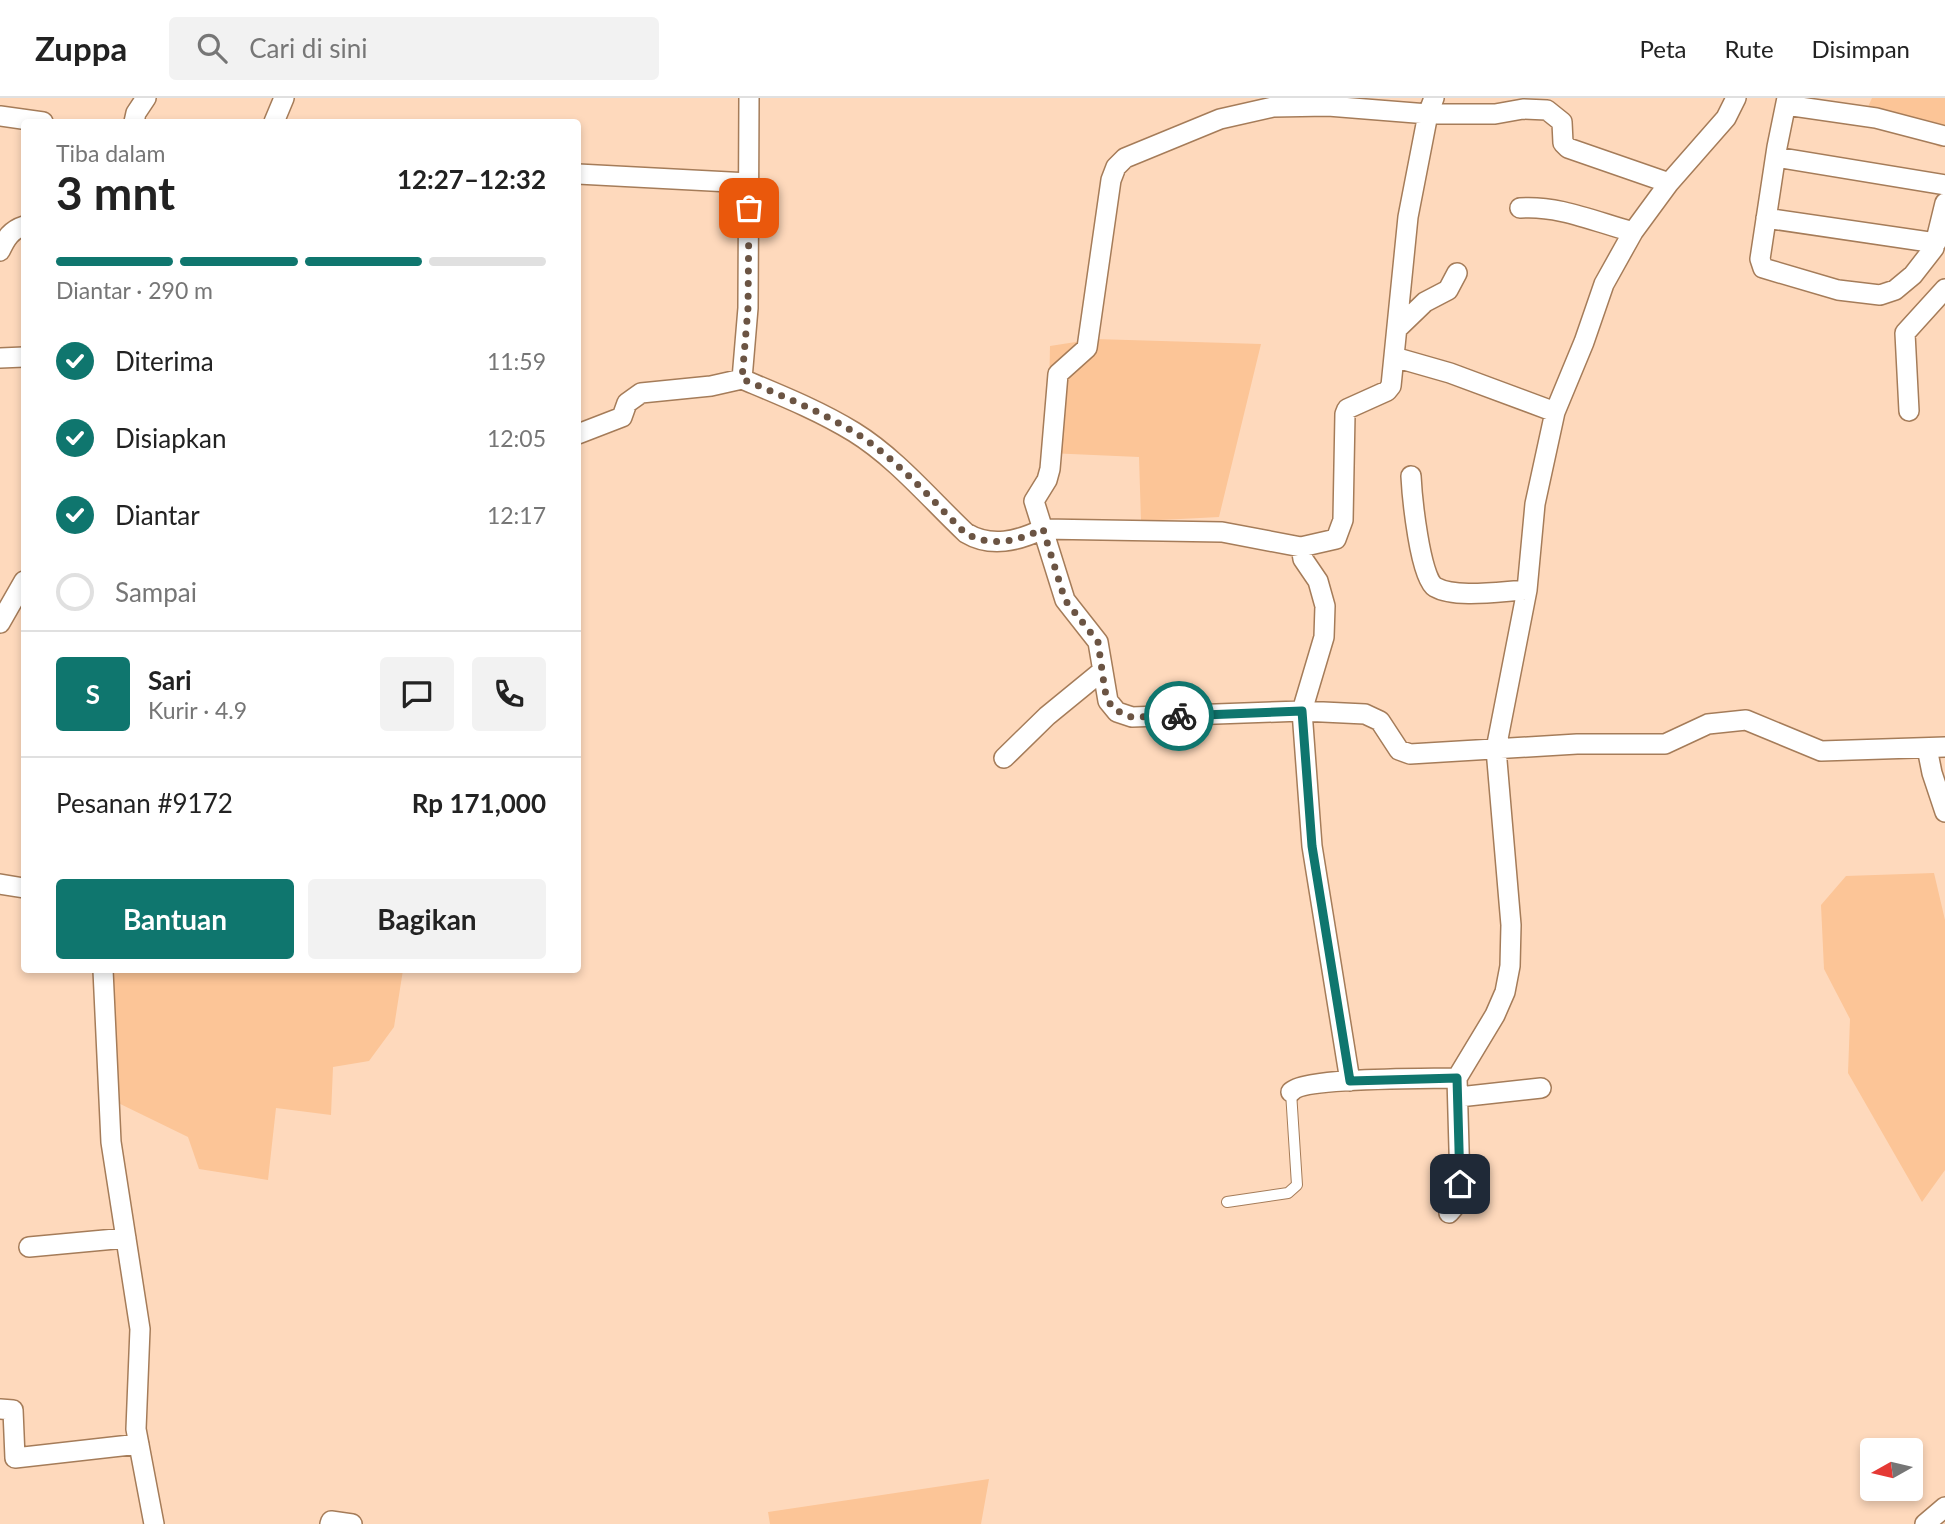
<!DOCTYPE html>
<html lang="id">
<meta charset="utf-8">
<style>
:root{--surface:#fff;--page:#f2f2f2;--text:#222;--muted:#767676;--line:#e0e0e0;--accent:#0f766e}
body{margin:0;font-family:Lato,sans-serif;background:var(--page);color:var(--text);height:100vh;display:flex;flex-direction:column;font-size:26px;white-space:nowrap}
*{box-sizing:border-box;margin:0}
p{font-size:23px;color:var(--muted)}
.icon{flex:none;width:38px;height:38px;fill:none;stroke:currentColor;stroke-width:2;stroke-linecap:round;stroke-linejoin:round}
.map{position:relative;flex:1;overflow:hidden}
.sheet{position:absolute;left:21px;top:21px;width:560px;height:854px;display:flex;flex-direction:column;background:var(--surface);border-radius:7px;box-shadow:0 4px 10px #0003}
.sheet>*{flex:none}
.needle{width:46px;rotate:262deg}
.buttons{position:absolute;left:1860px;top:1340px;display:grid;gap:14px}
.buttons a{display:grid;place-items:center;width:63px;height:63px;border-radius:7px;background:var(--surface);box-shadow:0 4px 10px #0003;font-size:35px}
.pin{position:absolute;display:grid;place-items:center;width:60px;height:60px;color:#fff;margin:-30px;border-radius:14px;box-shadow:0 4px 10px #0006}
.courier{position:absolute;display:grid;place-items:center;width:70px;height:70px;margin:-35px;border:5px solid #0f766e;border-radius:50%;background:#fff;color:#222;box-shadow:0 2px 9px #0007}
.head em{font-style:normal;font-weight:700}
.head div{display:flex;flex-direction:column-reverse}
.head{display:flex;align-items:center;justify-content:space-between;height:119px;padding:0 35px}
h1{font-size:46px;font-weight:700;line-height:52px}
.bar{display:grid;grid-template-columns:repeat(4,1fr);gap:10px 7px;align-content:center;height:84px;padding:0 35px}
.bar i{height:9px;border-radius:5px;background:var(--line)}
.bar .on{background:var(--accent)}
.bar p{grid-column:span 4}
.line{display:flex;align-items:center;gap:18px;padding:0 35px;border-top:2px solid var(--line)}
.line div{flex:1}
.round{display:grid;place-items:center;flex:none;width:74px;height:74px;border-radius:7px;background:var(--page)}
ol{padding:0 35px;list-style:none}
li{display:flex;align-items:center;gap:21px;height:77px}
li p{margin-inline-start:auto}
li .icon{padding:7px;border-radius:50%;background:var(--accent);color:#fff;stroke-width:4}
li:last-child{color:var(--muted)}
li i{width:38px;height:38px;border:4px solid var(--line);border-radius:50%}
.cta{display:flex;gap:14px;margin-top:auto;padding:14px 35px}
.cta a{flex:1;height:80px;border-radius:7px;background:var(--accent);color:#fff;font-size:28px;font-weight:700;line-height:80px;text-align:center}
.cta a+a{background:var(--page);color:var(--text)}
header{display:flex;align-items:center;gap:42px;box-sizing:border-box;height:98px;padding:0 35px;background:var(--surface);border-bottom:2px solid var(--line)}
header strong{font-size:33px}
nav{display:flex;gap:38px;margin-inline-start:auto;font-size:24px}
.search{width:490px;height:63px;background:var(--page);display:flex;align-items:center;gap:18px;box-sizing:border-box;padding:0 24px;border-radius:7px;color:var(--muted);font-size:26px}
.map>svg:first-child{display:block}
.green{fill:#fcc597}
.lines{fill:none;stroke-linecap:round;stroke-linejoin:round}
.service-casing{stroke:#a57c59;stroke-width:12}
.minor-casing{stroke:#a57c59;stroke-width:22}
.service{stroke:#fff;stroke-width:10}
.minor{stroke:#fff;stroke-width:19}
.done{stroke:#6b5443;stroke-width:7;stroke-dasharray:0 12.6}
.route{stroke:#0f766e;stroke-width:9}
</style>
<header>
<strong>Zuppa</strong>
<div class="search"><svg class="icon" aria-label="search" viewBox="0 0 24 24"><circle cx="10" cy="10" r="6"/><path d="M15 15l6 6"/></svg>Cari di sini</div>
<nav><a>Peta</a><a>Rute</a><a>Disimpan</a></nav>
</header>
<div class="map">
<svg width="1945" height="1426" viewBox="0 0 1945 1426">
<rect width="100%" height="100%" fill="#fed9bc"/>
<path class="green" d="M1872,0H1945V44L1941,50L1867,11Z
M1095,241L1261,246L1219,419L1141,423L1139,359L1048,355L1050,248Z
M1934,775L1945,822V1072L1922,1104L1848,975L1850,921L1824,871L1821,807L1846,778Z
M106,872H403L394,929L369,963L333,969L331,1017L276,1010L268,1082L199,1071L188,1039L110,1001Z
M989,1381L981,1426H770L768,1414Z"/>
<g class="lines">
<g class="service-casing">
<path id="service" d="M1227,1104L1288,1095L1297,1087L1291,994"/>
</g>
<g class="minor-casing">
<path id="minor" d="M749,0L748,210L742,281C780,297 818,312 854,334C896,360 930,401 966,435C991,450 1018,443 1043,431L1222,434L1301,449L1336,441L1343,422L1345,316L1347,311L1387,293L1391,288L1408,119L1428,16L1434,0
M1787,0L1777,49L1760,161L1763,170L1838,192L1880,197L1895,192L1913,177L1934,150L1945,105
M1786,7L1876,20L1945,38
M0,18L43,24
M134,24L136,15L146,0
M274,24L284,0
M1776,59L1945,87
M578,76L749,85
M1669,85L1568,50L1563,45L1562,24L1547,12L1523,11L1495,16H1428L1328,8L1273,9L1220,21L1125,60L1116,69L1111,82L1087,250L1058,276L1050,371L1047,382L1034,403L1065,502L1098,544L1108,603L1117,614L1132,619L1302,613L1365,616L1380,623L1399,652L1410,656L1577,646H1665L1708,626L1746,622L1821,653L1945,649
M1520,110C1558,107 1596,124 1633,134
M1766,120L1936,145
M0,153C6,140 11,132 24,128
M1397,231L1425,204L1448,192L1457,175
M1394,259L1450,275L1555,314
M0,260L24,259
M1909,313L1905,235L1945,191
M578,336L622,319L627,305L641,295L711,288L742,281
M1411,378C1412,398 1420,480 1435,489C1456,501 1503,493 1527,492
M1301,449L1303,461L1318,483L1325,508L1324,539L1302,613L1312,748L1350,983
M0,525L24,483
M1927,650L1932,675L1945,714
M1004,660L1047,618L1102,573
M0,786L24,790
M103,872L111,1044L140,1231L136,1331L154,1426
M1291,994C1304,979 1431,981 1457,980
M1459,999L1541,990
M1449,1115L1456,1107L1460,1086L1457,980L1495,917L1505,894L1510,868L1511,827L1496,651L1527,492L1535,406L1555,314L1584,244L1604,186L1633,134L1669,85L1726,20L1736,0
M29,1149L126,1140
M0,1311L13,1312L15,1360L139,1346
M330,1426L331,1423L352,1426
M1925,1426L1945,1409"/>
</g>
<use href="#service" class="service"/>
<use href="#minor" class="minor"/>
</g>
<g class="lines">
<path class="done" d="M749,110L748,210L742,281C780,297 818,312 854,334C896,360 931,401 965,435C991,450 1018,443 1043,431L1065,502L1098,544L1105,593L1111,608L1124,617L1132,619L1179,618"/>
<path class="route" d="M1179,618L1302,613L1312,748L1350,983L1457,980L1460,1086"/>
</g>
</svg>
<div class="buttons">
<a><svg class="needle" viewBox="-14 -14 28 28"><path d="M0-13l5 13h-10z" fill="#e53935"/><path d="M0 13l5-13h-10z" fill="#767676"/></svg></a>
</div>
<div class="pin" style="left:749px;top:110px;background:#ea580c"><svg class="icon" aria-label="bag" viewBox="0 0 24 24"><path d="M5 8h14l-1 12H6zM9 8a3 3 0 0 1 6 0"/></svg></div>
<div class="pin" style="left:1460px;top:1086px;background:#1f2937"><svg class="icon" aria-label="home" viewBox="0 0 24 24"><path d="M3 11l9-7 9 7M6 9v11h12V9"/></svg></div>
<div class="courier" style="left:1179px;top:618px"><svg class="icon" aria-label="bike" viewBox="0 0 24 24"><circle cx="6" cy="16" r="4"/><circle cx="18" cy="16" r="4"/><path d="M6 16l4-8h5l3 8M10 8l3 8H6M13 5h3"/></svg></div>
<section class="sheet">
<div class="head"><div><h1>3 mnt</h1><p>Tiba dalam</p></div><em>12:27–12:32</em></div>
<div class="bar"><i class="on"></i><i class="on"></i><i class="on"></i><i></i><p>Diantar · 290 m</p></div>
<ol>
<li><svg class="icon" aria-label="check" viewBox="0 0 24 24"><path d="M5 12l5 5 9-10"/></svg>Diterima<p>11:59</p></li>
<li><svg class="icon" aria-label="check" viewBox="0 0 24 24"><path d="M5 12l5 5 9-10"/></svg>Disiapkan<p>12:05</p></li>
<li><svg class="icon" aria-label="check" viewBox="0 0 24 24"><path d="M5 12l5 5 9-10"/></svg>Diantar<p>12:17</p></li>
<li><i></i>Sampai</li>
</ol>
<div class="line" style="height:126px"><b class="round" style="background:var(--accent);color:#fff">S</b><div><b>Sari</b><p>Kurir · 4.9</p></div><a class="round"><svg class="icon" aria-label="chat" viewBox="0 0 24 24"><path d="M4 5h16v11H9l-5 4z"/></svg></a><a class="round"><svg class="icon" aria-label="phone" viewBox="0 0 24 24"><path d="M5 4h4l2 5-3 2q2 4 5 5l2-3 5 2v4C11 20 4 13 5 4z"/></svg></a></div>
<div class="line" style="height:91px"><div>Pesanan #9172</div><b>Rp 171,000</b></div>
<div class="cta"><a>Bantuan</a><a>Bagikan</a></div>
</section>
</div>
